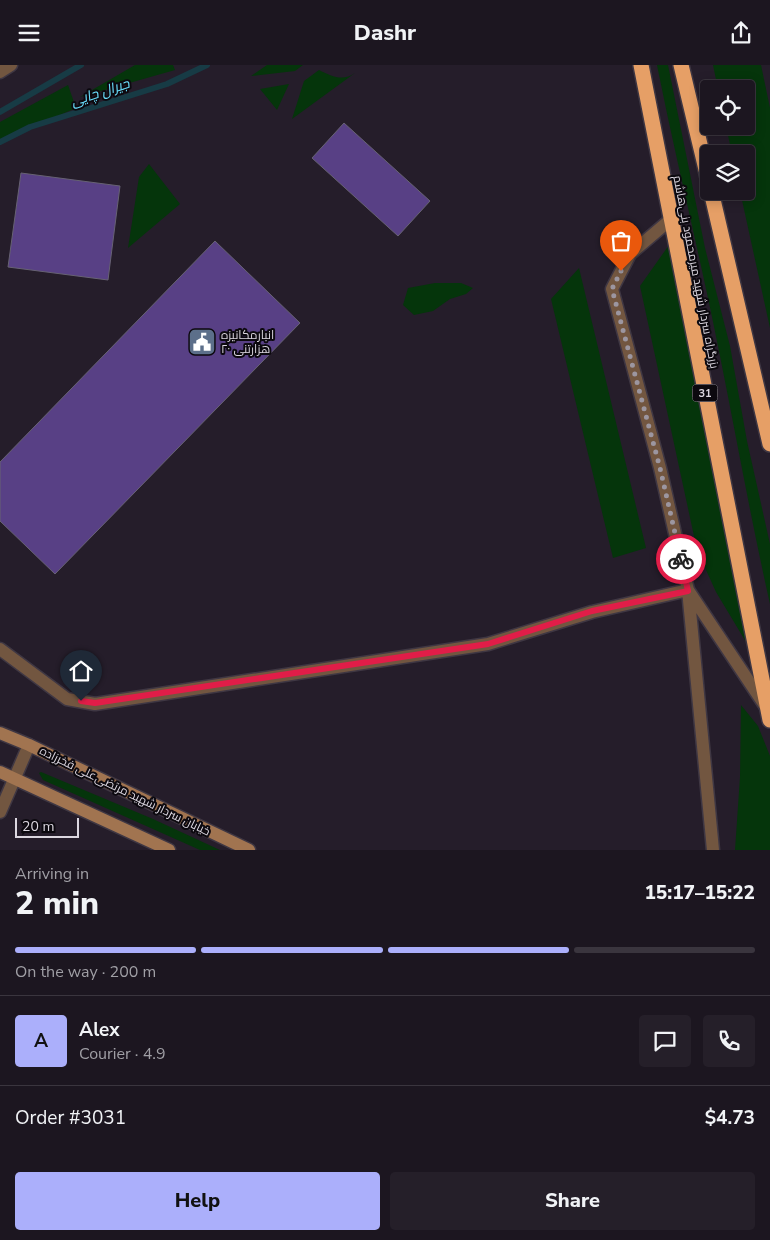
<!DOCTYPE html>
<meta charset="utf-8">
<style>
:root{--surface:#1c1620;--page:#251f29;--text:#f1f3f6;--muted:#a09fa5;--line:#3a353e;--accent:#abaffb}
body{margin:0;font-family:"Nunito Sans",Cairo,sans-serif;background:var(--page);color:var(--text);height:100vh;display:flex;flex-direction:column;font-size:19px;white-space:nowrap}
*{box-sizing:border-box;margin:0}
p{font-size:16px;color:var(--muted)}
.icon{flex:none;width:28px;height:28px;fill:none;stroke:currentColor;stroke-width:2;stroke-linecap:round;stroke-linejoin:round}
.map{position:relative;height:785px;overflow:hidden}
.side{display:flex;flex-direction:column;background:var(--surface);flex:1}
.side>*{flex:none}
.controls{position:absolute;left:700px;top:15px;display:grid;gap:10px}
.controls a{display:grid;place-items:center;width:55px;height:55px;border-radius:5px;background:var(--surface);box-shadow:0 2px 12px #0003,0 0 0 1px var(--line);font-size:25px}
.scale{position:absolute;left:15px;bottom:12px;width:64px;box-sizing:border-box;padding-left:5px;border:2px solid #dcd7e0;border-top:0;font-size:14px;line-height:18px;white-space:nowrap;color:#dcd7e0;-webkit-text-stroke:4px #0c090f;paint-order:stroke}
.pin{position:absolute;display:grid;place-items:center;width:42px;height:42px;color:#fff;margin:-51px -21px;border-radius:50% 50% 50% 0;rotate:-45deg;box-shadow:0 0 5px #0007}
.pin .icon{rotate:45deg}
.courier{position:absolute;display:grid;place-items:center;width:50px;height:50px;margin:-25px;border:4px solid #e11d48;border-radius:50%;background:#fff;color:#222;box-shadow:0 1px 6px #0007}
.head em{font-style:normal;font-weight:800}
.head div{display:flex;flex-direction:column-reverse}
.head{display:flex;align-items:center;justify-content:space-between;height:85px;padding:0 15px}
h1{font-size:32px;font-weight:800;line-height:38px}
.bar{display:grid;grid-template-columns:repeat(4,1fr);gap:8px 5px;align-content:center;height:60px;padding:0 15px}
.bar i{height:6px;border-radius:4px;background:var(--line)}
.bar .selected{background:var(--accent)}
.bar p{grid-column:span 4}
.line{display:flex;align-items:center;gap:12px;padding:0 15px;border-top:1px solid var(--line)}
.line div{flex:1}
.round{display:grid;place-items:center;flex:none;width:52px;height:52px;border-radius:5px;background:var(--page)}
.action{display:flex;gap:10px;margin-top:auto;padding:10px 15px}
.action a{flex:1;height:58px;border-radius:5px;background:var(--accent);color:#111;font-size:20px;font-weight:800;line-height:58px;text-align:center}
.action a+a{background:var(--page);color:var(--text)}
header{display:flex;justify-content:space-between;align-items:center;height:65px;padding:0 15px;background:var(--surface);font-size:22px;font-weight:800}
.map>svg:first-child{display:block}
.green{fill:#05350b}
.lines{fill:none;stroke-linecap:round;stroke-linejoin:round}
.stream{stroke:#173b45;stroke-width:6}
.building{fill:#584085;stroke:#676273}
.street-casing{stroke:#3f3743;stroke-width:15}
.secondary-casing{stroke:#3f3743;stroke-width:15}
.highway-casing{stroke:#3f3743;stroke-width:18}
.street{stroke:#725640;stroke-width:12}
.secondary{stroke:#a17450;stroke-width:12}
.highway{stroke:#e69f66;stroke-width:15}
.done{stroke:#9c96a0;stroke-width:5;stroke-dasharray:0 9}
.route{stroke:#e11d48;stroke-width:6}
.labels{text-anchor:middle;stroke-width:4;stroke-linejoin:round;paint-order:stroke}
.shield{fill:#0c090f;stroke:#9e99a1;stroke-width:1}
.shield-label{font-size:11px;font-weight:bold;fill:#dcd7e0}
.street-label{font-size:12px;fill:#dcd7e0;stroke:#0c090f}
.poi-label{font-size:12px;fill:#dcd7e0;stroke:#0c090f;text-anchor:start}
.water-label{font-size:14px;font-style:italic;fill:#6ae0fe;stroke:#0c090f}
</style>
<header><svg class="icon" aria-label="menu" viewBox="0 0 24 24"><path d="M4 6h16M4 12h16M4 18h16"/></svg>Dashr<svg class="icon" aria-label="share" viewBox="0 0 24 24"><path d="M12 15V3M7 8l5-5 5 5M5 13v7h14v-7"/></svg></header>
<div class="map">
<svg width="770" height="785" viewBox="0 0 770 785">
<rect width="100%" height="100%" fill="#251d2a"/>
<path class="green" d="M135,0H173L175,5L80,32Z
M267,0H303L295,6L251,11Z
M657,0H668L705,183L730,281L747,376L770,479V539C751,455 736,370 719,286C700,190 676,96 657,0Z
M713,0H761L770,43V263L740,126H746V89H732L726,61H746V24H718Z
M319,5C331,11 343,17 355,8L292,54L304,16Z
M289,19L277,45L260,24Z
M68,20L76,43L0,76V57Z
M149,99L180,139L128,183L139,112Z
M674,173L752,587L716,527L697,485L640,221Z
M579,203L646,483L613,493L551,234Z
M435,218H461L473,223L466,229L450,234L433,246L414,250L403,240L408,223Z
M741,640L758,661L770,691V785H735L740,712Z
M41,707L153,754L220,785H200L43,715L39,708Z"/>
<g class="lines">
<path class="stream" d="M0,47L81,0
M0,77L30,62L167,19L207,0"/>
</g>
<path class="building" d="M344,58L430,136L398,171L312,93Z
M21,108L120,121L108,215L8,202Z
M215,176L300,258L55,509L0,456V397Z"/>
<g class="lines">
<g class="street-casing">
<path id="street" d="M0,7L11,0
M670,155L630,189L612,224L660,403L688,525L713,785
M0,584L67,634L95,639L488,579L592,547L688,525L766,642
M0,747L29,680"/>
</g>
<g class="secondary-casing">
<path id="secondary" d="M0,668L29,680L249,785
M0,707L169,785"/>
</g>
<g class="highway-casing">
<path id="highway" d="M641,0L770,655
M681,0L709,117
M711,126L770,379"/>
</g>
<use href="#street" class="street"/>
<use href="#secondary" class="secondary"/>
<use href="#highway" class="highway"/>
</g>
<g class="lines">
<path class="done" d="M621,206L612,224L660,403L681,494"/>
<path class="route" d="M81,636L95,638L488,579L592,546L688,526L681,494"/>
</g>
<defs>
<g id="civic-square" transform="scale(1.4375)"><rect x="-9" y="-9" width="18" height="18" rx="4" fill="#5c6f8a" stroke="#0c090f"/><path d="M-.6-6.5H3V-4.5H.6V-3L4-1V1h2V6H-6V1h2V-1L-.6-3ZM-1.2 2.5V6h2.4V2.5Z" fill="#fff"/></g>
</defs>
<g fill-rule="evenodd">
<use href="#civic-square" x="202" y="277"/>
</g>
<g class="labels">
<rect class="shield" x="692.5" y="319.5" width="25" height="17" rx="4"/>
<g class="shield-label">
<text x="705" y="332">31</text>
</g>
<g class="street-label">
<text transform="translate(696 207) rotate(79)" y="4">بزرگراه سردار شهید میرمحمود بنی‌هاشم</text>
<text transform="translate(125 726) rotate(26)" y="4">خیابان سردار شهید مرتضی‌علی فخرزاده</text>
</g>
<g class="poi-label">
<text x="221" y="274">انبارمکانیزه<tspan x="221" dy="14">۲۰ هزارتنی</tspan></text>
</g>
<g class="water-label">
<text transform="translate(100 27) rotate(-18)" y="5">جیرال چایی</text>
</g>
</g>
</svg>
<div class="controls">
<a><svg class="icon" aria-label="locate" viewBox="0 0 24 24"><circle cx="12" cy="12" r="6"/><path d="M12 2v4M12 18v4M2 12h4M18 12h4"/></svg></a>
<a><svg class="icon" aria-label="layers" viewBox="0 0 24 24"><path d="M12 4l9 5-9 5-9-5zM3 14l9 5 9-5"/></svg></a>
</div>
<div class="scale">20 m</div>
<div class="pin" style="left:621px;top:206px;background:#ea580c"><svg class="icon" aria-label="bag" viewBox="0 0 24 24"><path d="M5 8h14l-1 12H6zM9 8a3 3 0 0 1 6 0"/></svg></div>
<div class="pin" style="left:81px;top:636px;background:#1f2937"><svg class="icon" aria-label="home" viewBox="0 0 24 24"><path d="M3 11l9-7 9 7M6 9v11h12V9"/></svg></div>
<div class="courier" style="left:681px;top:494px"><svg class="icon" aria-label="bike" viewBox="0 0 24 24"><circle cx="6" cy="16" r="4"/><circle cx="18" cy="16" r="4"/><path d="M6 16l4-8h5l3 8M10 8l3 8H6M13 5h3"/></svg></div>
</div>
<section class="side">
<div class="head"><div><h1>2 min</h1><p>Arriving in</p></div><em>15:17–15:22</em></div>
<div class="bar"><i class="selected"></i><i class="selected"></i><i class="selected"></i><i></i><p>On the way · 200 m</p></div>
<div class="line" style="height:90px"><b class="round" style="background:var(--accent);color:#111">A</b><div><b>Alex</b><p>Courier · 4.9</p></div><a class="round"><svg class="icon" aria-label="chat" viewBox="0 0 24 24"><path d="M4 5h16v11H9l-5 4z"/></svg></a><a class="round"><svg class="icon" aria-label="phone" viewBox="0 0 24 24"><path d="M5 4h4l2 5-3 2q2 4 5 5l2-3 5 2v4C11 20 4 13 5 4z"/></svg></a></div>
<div class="line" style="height:65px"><div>Order #3031</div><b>$4.73</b></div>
<div class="action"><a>Help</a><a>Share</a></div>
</section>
